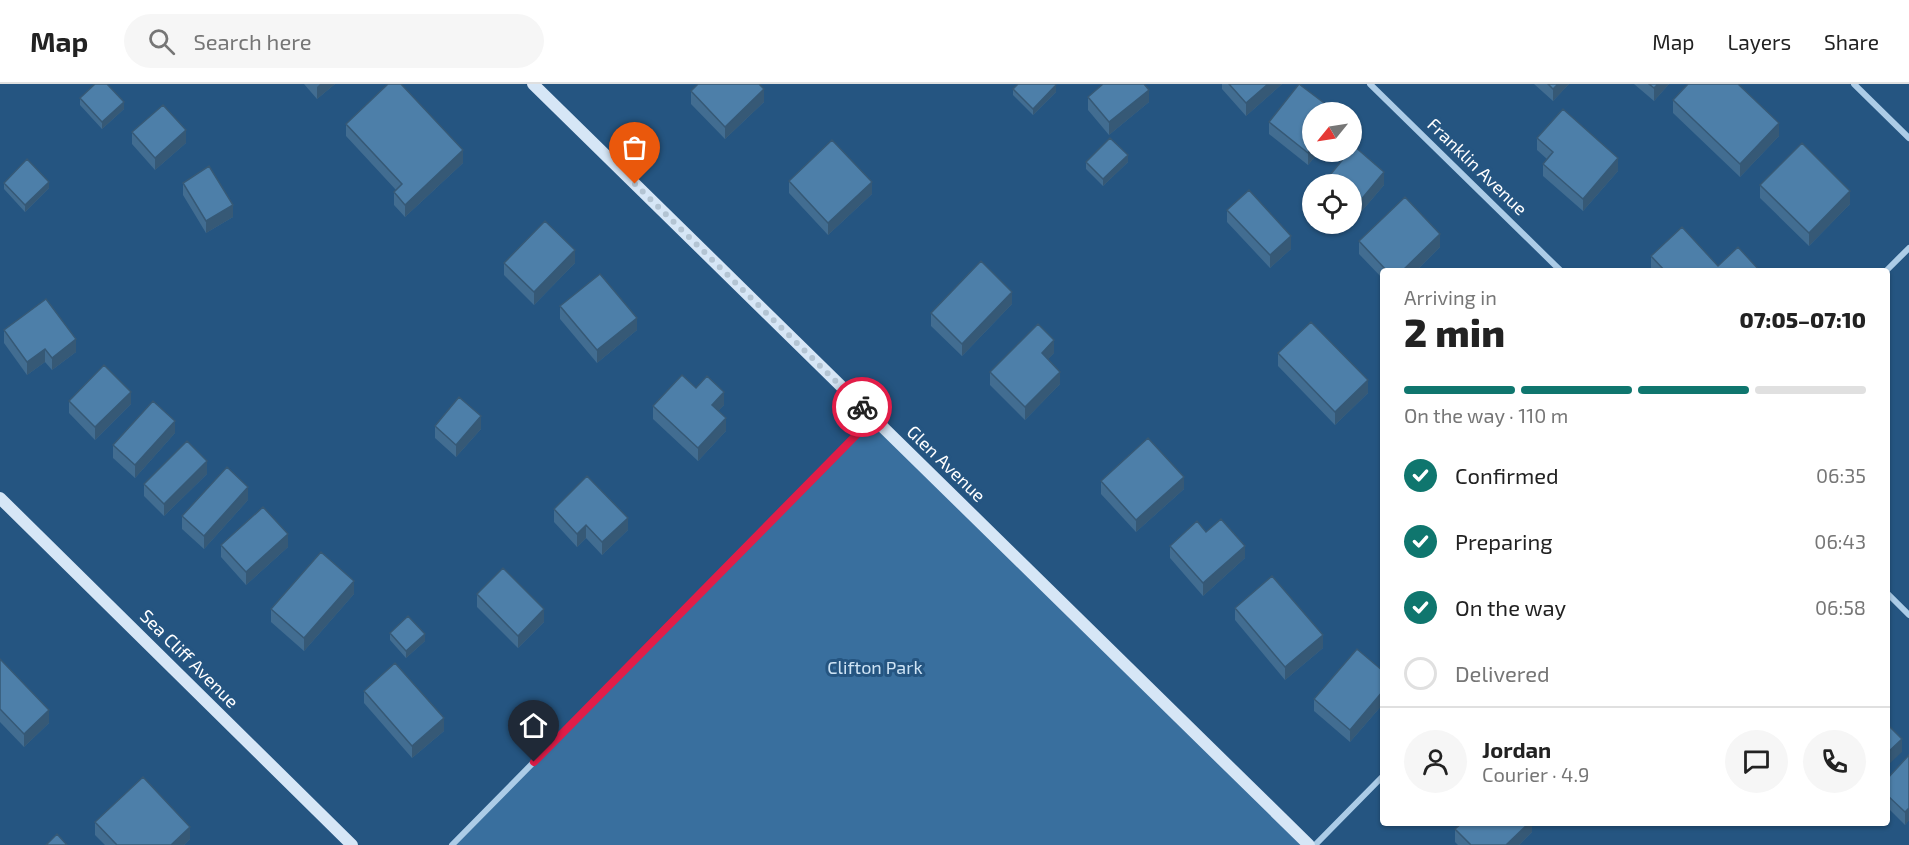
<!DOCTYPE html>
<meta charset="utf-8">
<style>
:root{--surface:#fff;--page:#f6f6f6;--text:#222;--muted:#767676;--line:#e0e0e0;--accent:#0f766e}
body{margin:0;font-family:"Exo 2",sans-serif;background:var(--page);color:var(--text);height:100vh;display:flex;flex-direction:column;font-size:22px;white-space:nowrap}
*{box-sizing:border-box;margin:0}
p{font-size:20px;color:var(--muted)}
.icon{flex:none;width:33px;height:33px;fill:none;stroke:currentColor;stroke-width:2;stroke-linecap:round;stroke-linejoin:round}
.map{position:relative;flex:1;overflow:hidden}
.drawer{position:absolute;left:1380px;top:184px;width:510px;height:558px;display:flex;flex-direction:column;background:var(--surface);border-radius:6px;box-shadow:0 2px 4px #0004}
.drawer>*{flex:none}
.needle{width:39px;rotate:240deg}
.tools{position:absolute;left:1302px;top:18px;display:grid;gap:12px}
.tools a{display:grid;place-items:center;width:60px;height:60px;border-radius:50%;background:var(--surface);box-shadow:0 2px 4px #0004;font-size:30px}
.pin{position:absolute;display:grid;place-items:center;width:51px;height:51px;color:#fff;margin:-62px -26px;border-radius:50% 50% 50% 0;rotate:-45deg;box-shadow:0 0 6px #0007}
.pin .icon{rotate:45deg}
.courier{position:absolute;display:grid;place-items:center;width:60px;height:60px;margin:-30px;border:4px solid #e11d48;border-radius:50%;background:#fff;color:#222;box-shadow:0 2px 8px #0007}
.headline em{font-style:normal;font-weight:800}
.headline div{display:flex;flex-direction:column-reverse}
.headline{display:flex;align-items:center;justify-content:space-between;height:102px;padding:0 24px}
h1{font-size:39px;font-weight:800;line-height:45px}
.bar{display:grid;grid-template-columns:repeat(4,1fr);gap:9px 6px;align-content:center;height:72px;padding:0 24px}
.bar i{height:8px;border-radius:4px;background:var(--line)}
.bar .current{background:var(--accent)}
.bar p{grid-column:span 4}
.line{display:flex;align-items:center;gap:15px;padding:0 24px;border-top:2px solid var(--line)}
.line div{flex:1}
.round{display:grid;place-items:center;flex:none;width:63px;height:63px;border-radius:32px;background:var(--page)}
ol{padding:0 24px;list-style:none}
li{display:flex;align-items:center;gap:18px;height:66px}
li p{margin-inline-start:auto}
li .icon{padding:6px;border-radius:50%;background:var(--accent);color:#fff;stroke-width:4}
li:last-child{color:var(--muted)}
li i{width:33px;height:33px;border:3px solid var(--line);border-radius:50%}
header{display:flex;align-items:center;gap:36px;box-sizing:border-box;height:84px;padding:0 30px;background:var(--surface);border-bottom:2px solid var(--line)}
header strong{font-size:28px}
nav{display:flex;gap:33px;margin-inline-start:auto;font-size:21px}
.search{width:420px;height:54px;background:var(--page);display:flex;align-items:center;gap:15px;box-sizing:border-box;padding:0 21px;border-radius:33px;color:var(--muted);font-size:22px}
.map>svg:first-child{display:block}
.green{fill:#396f9e}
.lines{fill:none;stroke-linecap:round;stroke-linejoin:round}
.street{stroke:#accce7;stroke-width:6}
.secondary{stroke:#d6e6f6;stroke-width:12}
.wall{fill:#426d91}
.shaded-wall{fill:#365976}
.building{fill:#4d7fa9;stroke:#365976;stroke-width:1.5}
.done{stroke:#b3c4d3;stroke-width:6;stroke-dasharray:0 10.8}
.route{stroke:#e11d48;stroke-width:8}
.labels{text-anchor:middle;stroke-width:6;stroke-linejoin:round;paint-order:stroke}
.street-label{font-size:18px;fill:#fff;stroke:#255581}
.park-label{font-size:18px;fill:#cfe4f5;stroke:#255581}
</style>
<header>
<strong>Map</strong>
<div class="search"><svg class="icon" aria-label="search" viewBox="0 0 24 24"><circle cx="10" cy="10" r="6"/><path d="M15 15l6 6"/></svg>Search here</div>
<nav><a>Map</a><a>Layers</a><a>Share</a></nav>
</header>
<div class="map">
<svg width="1909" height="761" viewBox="0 0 1909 761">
<rect width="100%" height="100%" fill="#255581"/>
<path class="green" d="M873,334L1309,761H452Z"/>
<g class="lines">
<path class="street" d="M1370,0L1562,188
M1854,0L1909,54
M1885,188L1909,164
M1887,509L1909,531
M452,761L873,334
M1315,761L1383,692"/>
<path class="secondary" d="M533,0L1309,761
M0,414L352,761"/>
</g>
<path class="wall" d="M304,0H335L317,15Z
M1222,0H1282L1246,32L1222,5Z
M1534,0H1569L1553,17Z
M1634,0H1669L1654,17Z
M1013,5L1056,8L1033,31L1013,11Z
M691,7L764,18L725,55L691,20Z
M1088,13L1149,18L1109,51L1088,26Z
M80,14L124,25L102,45L80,21Z
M1673,16L1779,52L1740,93L1673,29Z
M1269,38L1312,68H1319L1308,81L1269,50Z
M346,40L463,79L405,133L394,121V108L396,106L346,52Z
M132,48L186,59L155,86L132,60Z
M1537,54L1618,87L1583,127L1543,92V80L1547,75L1537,66Z
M1086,78H1128L1103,102L1086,85Z
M789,97L872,110L828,151L789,109Z
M1325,97L1384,101L1355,135L1352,132V100H1325Z
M4,99L49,104L25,128L4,105Z
M183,99L233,133L206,149L183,111Z
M1760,101L1850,120L1809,162L1760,114Z
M1227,126L1291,165L1270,184L1227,138Z
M1359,157L1440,163L1415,188H1383V195L1359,170Z
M1651,172L1761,188H1654L1651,185Z
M504,179H575L534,221L504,191Z
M1012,220L962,272L931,242V229Z
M560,222L637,246L597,279L560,235Z
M4,246L76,268L52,286L45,278L27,291L4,259Z
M1054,269L1048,275L1060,300L1025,336L990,301V288Z
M1278,269L1368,309L1335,341L1278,282Z
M696,304L724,321L718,327L726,347L698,377L653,335V322Z
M69,317L131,320L95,356L69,329Z
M435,342L481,345L456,373L435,354Z
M175,349L135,394L113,374V361Z
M207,390L164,432L144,412V400Z
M1101,397L1184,405L1136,448L1101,410Z
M248,416L204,465L182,445V432Z
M554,425L628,446L602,471L586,454L577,463L554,438Z
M1206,448L1245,474L1203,512L1170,474V462Z
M221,461L288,463L246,501L221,473Z
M354,510L304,567L271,538V525Z
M477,510L544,538L518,564L477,523Z
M1235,524L1323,564L1285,596L1235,536Z
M390,549L425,557L406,574L390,556Z
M0,575L49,639L24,663L0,638Z
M1383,587V620L1350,658L1314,627V615Z
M364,607L444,647L412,674L364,619Z
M1909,671V736L1905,741L1887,723V695Z
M95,738L190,755L184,761H105L95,751Z
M1532,740V748L1519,761H1458L1455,758V745Z"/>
<path class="shaded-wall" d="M320,0H335L317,15V3Z
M1268,0H1282L1246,32V19Z
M1558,0H1569L1553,17V5Z
M1658,0H1669L1654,17V4Z
M1056,1V8L1033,31V25Z
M764,5V18L725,55V43Z
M1149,6V18L1109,51V38Z
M124,18V25L102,45V38Z
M1779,39V52L1740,93V80Z
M186,46V59L155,86V74Z
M1312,63V68H1319L1308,81V69Z
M463,66V79L405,133V121Z
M1128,71V78L1103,102V95Z
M1618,74V87L1583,127V115Z
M1384,88V101L1355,135V123Z
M49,98V104L25,128V121Z
M872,98V110L828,151V139Z
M1850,107V120L1809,162V149Z
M233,121V133L206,149V137Z
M1440,150V163L1415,188H1401Z
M1291,152V165L1270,184V171Z
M575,166V179L534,221V208Z
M1012,208V220L962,272V260Z
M637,234V246L597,279V266Z
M76,255V268L52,286V274Z
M1054,256V269L1042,282V269Z
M45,265V278L27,291V278Z
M1060,288V300L1025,336V323Z
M1368,296V309L1335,341V328Z
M131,308V320L95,356V343Z
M724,308V321L712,334V321Z
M481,332V345L456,373V361Z
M726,334V347L698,377V364Z
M175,337V349L135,394V381Z
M1888,344V357L1887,358V345Z
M207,377V390L164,432V420Z
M1184,393V405L1136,448V436Z
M248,403V416L204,465V452Z
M628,434V446L602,471V458Z
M586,441V454L577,463V450Z
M288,450V463L246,501V488Z
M1245,462V474L1203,512V499Z
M354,497V510L304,567V554Z
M544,525V538L518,564V552Z
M425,550V557L406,574V567Z
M1323,551V564L1285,596V583Z
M1383,607V620L1350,658V646Z
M49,626V639L24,663V650Z
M444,634V647L412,674V662Z
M1902,655V668L1887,682V669Z
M1909,724V736L1905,741V728Z
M1528,740H1532V748L1519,761H1506Z
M190,743V755L184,761H171Z"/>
<path class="building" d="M95,0H107L124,18L102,38L80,14Z
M388,0H401L463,66L405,121L394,108L402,100L346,40Z
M698,0H759L764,5L725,43L691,7Z
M1018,0H1055L1056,1L1033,25L1013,5Z
M1103,0H1144L1149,6L1109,38L1088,13Z
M1229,0H1268L1246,19Z
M1299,0L1336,28H1312V63L1308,69L1269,38Z
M1548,0H1558L1553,5Z
M1649,0H1658L1654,4Z
M1688,0H1738L1779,39L1740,80L1673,16Z
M163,21L186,46L155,74L132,48Z
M1563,25L1618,74L1583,115L1543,80L1553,68L1537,54Z
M1110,54L1128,71L1103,95L1086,78Z
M832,56L872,98L828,139L789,97Z
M1802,59L1850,107L1809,149L1760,101Z
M1354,62L1384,88L1355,123L1352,119V100H1329L1325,97L1349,68H1352V65Z
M27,75L49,98L25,121L4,99Z
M209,82L233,121L206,137L183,99Z
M1249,106L1291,152L1270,171L1227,126Z
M1405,113L1440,150L1401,188H1388L1359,157Z
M545,137L575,166L534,208L504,179Z
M1682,143L1718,182L1738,163L1761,188H1666L1651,172Z
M981,177L1012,208L962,260L931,229Z
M600,190L637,234L597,266L560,222Z
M46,215L76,255L52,274L45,265L27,278L4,246Z
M1311,238L1368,296L1335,328L1278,269Z
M1038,240L1054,256L1042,269L1060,288L1025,323L990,288Z
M104,281L131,308L95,343L69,317Z
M682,291L696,304L707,292L724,308L712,321L726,334L698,364L653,322Z
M459,313L481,332L456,361L435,342Z
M153,317L175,337L135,381L113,361Z
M1148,354L1184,393L1136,436L1101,397Z
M187,357L207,377L164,420L144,400Z
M227,383L248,403L204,452L182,432Z
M587,392L628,434L602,458L586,441L577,450L554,425Z
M263,423L288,450L246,488L221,461Z
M1221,435L1245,462L1203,499L1170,462L1197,437L1206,448Z
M321,468L354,497L304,554L271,525Z
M503,484L544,525L518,552L477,510Z
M1272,492L1323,551L1285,583L1235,524Z
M408,532L425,550L406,567L390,549Z
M1357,565L1383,587V607L1350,646L1314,615Z
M0,575L49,626L24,650L0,625Z
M395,579L444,634L412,662L364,607Z
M1887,640L1902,655L1887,669Z
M1909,671V724L1905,728L1887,711V695Z
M143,693L190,743L171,761H117L95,738Z
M1461,740H1528L1506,761H1471L1455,745Z
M57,750L67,761H46Z"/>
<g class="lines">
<path class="done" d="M635,100L862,323"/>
<path class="route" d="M534,678L873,334L862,323"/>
</g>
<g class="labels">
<g class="street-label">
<text transform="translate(1477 83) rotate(44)" y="6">Franklin Avenue</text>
<text transform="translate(946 380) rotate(44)" y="6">Glen Avenue</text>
<text transform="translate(189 575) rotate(45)" y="6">Sea Cliff Avenue</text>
</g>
<g class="park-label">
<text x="875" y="590">Clifton Park</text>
</g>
</g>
</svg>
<div class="tools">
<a><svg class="needle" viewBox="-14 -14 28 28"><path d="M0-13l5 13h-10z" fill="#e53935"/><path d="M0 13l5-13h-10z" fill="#767676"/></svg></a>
<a><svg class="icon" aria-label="locate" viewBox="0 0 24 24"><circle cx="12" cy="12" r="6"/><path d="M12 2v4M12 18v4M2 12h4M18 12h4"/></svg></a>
</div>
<div class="pin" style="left:635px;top:100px;background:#ea580c"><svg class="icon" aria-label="bag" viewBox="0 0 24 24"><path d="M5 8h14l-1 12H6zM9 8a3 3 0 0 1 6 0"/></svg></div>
<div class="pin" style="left:534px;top:678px;background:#1f2937"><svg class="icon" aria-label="home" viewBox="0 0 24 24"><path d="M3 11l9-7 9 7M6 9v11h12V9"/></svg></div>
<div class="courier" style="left:862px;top:323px"><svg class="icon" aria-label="bike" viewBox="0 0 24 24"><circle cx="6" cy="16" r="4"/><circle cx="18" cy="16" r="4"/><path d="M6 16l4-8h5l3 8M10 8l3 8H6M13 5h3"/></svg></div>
<section class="drawer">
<div class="headline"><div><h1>2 min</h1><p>Arriving in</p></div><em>07:05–07:10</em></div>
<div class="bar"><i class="current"></i><i class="current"></i><i class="current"></i><i></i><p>On the way · 110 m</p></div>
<ol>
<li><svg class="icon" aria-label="check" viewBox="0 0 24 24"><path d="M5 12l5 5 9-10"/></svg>Confirmed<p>06:35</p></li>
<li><svg class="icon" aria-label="check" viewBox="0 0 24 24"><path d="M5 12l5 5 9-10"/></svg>Preparing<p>06:43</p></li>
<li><svg class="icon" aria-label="check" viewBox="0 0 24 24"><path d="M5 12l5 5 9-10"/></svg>On the way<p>06:58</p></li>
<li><i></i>Delivered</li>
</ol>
<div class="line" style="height:108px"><a class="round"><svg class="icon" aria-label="person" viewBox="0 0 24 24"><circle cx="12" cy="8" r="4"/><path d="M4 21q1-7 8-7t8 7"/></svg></a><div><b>Jordan</b><p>Courier · 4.9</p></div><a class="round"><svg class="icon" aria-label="chat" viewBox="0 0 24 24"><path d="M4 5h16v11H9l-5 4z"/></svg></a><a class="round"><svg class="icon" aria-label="phone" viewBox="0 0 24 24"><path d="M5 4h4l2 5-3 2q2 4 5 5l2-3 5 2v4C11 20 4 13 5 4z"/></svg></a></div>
</section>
</div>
